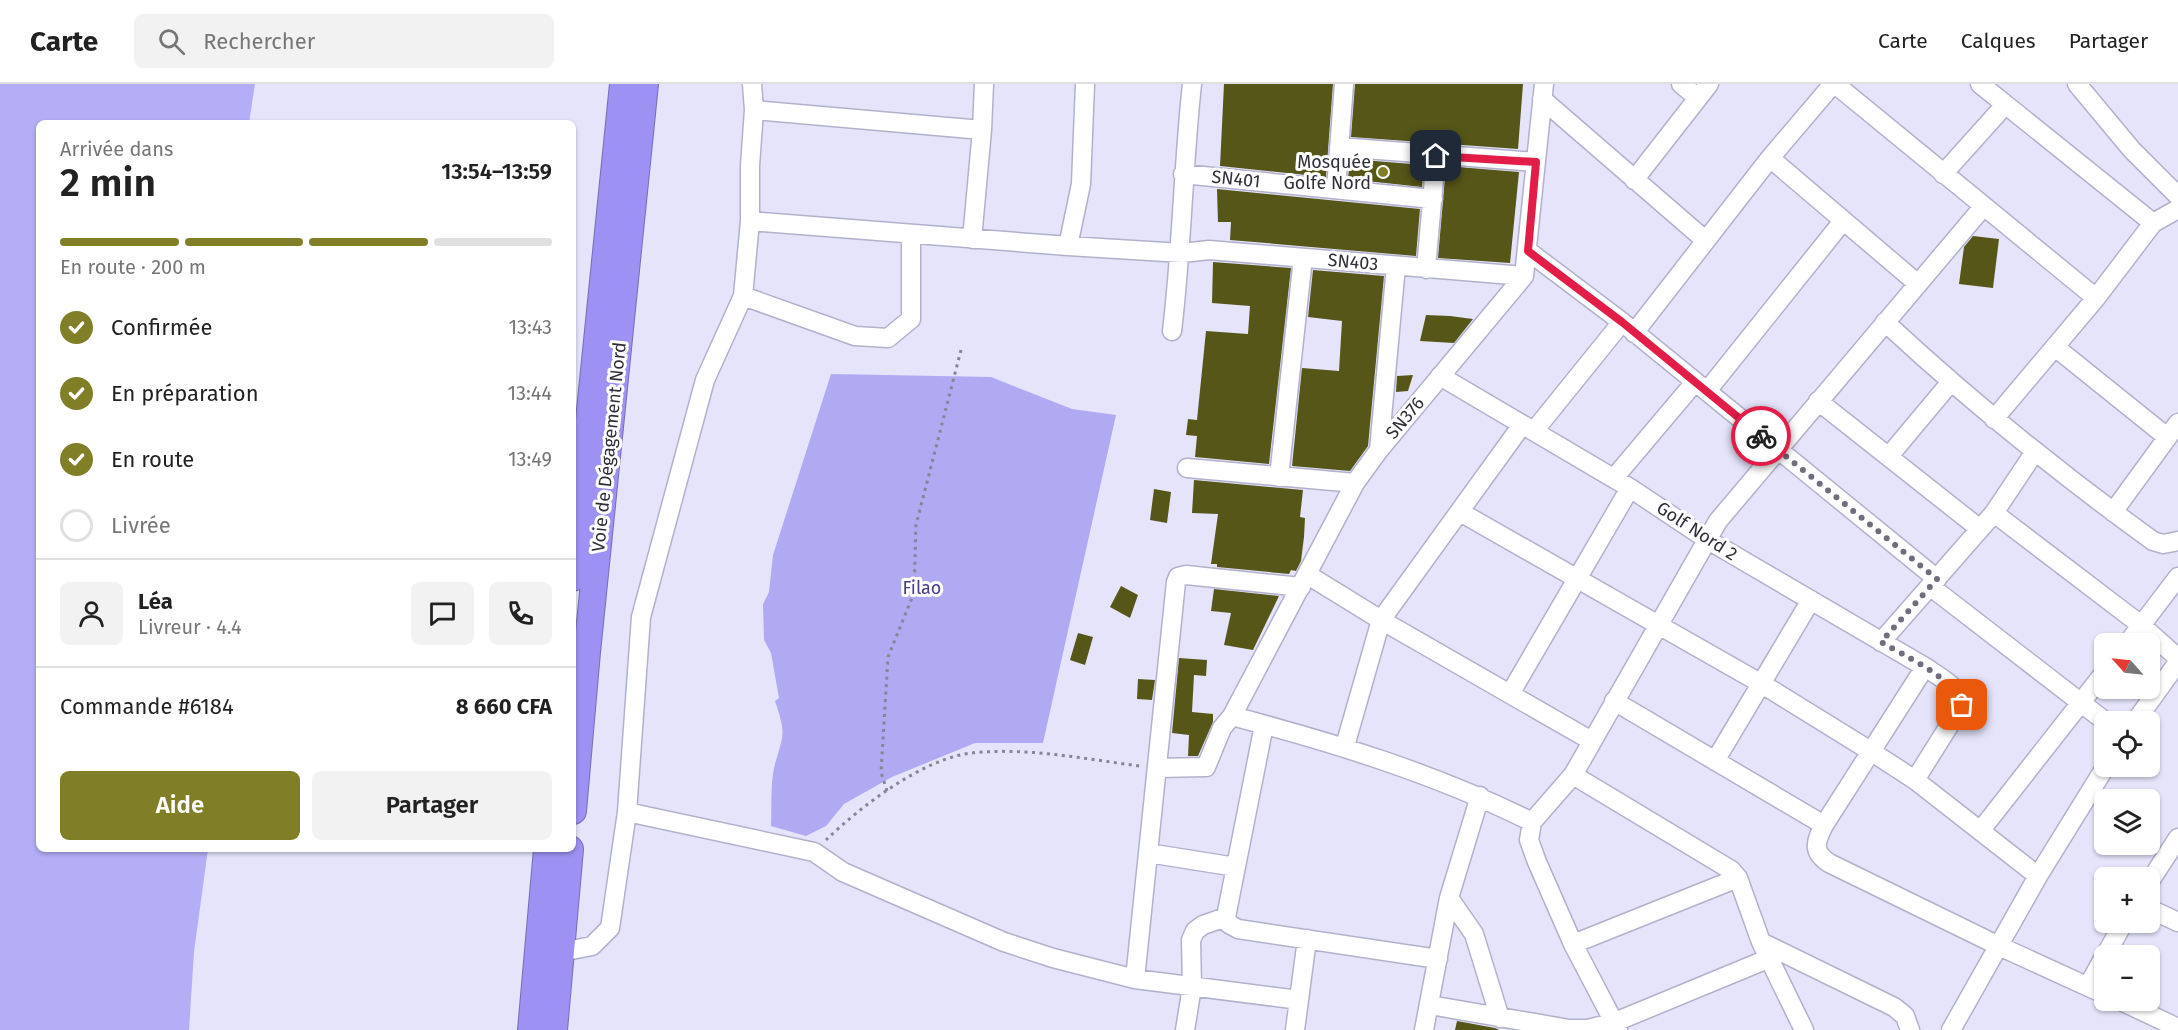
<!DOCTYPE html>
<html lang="fr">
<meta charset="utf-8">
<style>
:root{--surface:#fff;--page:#f2f2f2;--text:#222;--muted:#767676;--line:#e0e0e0;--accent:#807e26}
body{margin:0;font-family:"Fira Sans",sans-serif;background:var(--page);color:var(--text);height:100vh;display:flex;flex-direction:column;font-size:22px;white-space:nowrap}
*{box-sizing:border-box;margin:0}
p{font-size:20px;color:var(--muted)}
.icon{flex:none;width:33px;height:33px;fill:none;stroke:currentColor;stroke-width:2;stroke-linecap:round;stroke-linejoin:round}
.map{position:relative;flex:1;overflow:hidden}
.side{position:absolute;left:36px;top:36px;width:540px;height:732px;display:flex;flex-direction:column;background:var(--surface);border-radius:9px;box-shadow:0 2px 4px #0004}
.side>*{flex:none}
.needle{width:39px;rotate:297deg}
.fabs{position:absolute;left:2094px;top:549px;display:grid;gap:12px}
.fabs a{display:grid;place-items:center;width:66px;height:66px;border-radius:9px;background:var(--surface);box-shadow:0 2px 4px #0004;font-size:30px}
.pin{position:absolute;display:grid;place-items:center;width:51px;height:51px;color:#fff;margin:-26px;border-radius:12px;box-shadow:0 3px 9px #0006}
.courier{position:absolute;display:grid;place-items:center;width:60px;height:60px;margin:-30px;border:4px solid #e11d48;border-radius:50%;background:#fff;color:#222;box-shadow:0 2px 8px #0007}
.summary em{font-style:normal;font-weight:600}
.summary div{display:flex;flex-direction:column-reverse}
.summary{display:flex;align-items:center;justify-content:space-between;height:102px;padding:0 24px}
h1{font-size:39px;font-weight:600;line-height:45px}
.bar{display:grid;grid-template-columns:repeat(4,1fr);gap:9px 6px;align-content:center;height:72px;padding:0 24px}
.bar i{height:8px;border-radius:4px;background:var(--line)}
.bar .on{background:var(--accent)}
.bar p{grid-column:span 4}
.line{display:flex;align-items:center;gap:15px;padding:0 24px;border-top:2px solid var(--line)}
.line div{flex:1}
.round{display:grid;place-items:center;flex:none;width:63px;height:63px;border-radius:9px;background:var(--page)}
ol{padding:0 24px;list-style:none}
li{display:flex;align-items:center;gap:18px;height:66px}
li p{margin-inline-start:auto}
li .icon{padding:6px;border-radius:50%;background:var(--accent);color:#fff;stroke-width:4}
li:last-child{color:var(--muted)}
li i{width:33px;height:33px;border:3px solid var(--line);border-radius:50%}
.button{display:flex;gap:12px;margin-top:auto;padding:12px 24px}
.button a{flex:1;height:69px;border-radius:9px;background:var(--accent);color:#fff;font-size:24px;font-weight:600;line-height:69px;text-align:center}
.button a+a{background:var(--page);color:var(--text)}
header{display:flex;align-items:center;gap:36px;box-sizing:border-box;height:84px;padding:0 30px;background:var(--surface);border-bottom:2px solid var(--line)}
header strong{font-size:28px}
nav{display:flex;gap:33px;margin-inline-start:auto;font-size:21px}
.search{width:420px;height:54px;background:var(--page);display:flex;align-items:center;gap:15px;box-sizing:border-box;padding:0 21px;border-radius:9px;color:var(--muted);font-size:22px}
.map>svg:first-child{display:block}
.forest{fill:#b0aaf2}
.water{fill:#b4aef6}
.building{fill:#575619}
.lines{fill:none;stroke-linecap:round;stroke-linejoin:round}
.minor-casing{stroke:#b2b1cc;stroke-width:21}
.highway-casing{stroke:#766eb2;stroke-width:28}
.path{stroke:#868596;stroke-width:3;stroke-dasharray:3 4.5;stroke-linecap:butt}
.minor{stroke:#fff;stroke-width:18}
.highway{stroke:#9d91f3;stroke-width:26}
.done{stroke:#6f6e7d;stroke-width:6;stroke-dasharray:0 10.8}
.route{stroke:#e11d48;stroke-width:8}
.poi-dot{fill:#807e26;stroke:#fff;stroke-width:2}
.labels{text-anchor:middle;stroke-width:6;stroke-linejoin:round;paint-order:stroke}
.poi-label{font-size:18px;fill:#2f2e39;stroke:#fff;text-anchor:end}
.street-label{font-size:18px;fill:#2f2e39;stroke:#fff}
.park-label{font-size:18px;fill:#4a3b8d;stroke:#fff}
</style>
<header>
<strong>Carte</strong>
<div class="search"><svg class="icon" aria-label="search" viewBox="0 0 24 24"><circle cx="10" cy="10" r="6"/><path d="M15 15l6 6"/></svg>Rechercher</div>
<nav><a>Carte</a><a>Calques</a><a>Partager</a></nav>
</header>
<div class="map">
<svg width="2178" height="946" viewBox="0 0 2178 946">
<rect width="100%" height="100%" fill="#e5e4fb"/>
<path class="forest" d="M831,290L991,293L1072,325L1116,331L1043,659H975L892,693L844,720L826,742L806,752L771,742C772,723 770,698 775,680C784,649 786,650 775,617L779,614L771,569L764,556L763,520L769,508L773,471Z"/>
<path class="water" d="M0,0H255L249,39H39V765H208L194,868L189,946H0Z"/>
<path class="building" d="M1224,0H1333L1326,93L1220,82Z
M1355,0H1523L1518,65L1351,53Z
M1350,75L1424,81L1422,103L1348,95Z
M1446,82L1519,88L1510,179L1438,174Z
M1217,105L1420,125L1416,172L1230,156L1231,138H1218Z
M1973,152L1999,155L1993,204L1959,200L1964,163Z
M1213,178L1291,184L1269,380L1195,373L1197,352L1186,351L1188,335L1197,336L1206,247L1248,250L1250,222L1212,219Z
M1313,186L1384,192L1368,362L1350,387L1292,382L1302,284L1339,287L1342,237L1308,233Z
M1426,231L1450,232L1473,235L1454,259L1420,257Z
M1413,291L1408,307L1396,308L1397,292Z
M1194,396L1303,406L1300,433L1305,434L1304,453L1301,477L1296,487L1291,486L1289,490L1217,483V480H1211L1218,430L1192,429Z
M1154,405L1171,408L1167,439L1150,436Z
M1121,502L1138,511L1130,534L1110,523Z
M1214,505L1279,512L1253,566L1224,561L1231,529L1211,527Z
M1078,549L1093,553L1085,581L1070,576Z
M1179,574L1207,576L1206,592L1194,591L1192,628L1213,630V638L1198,672H1188L1189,651L1172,649Z
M1138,595L1155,596L1152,616L1137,615Z
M1457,937L1495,944L1499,946H1455Z"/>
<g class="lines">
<g class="minor-casing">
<path id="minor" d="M1681,0L1698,14
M1835,0L2096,214
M1980,0L2153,139
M2077,0L2132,66L2178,112
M1542,15L1705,156
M754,26L982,46L984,0
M1339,63L1536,78
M1770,74L1918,200
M1183,90L1433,115
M1943,90L2005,21
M1634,96L1709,0
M1336,105L1344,0
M750,137L1068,162L1182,169L1209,166L1524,192
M972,155L982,46
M1068,162L1081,100L1085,0
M1528,167L1622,238L1937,495
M1426,185L1436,72
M743,212L855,252L888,254L911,235V150
M1885,238C1970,317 2059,389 2153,457L2163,460L2178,457
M1172,247C1182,165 1183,82 1192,0
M1634,249L1770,74L1833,0
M2055,263L2167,353
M1440,292L1630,404L1708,456L1925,583C1938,592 1962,604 1962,621L1915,696
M1707,307L1843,137
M1818,317L1980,445
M1994,335L2096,214L2153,139L2178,125
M1534,347L1622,238
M1379,366L1396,182
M1889,372L1950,299
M1187,384L1355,399
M1279,393L1303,174
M1614,394L1695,298
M1460,428L1762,600L1872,668L1915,696L2038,792
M2113,428L2178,339
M1994,429L2141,541L2178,574
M1308,491L1381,536L1590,656
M1931,503L2106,638
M1881,558L1994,429L2034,369
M2127,560L2178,493
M1925,583L1824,741C1816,757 1811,767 1829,779L1999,862L2104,910
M1510,610L1630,404
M1614,617L1824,741
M2135,638L2178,578
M1264,641L1226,833L1229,840L1238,845L1438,875
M1345,662L1381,536L1522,341
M1715,677L1811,516
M1157,684L1206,683L1222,644L1232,632
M1573,691L1731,786L1738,794L1761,858L1804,946
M627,728L814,768L843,788L1004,858L1053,874L1135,895L1299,916
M1532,738C1436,690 1335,659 1232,632L1355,399L1379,366L1524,192L1544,0
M1981,746L2104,589
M1148,769L1236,783
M2150,797L2178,754
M1449,814L1474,850L1500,934
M2150,825L2178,838
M1761,858L1894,923L1905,932L1910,946
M1573,860L1738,794
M561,868L592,862L610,844L627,728L641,533L705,296L743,212L750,137V82L754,26L752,0
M2105,872L2124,838
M1135,895L1176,498L1178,493L1186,491L1301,503
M2088,902L2104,873
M2119,916L2178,944
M1430,921L1569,945H1588L1615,938L1770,874
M1185,946L1192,903L1191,856L1195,847L1203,841L1226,833
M1295,946L1307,855
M1424,946L1449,814L1480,712
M1618,946L1573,860L1537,778L1529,756L1532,738L1573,691L1718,437L1983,123
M1951,946L2038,792L2106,682"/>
</g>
<g class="highway-casing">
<path id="highway" d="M573,494L623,0
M573,727L587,568L645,0
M531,946L547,765
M554,946L570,765"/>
</g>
<path class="path" d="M887,707L881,688L888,573L914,509L916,441L961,266
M826,756C860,723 922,675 971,669C1028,663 1084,675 1140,682"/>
<use href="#minor" class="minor"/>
<use href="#highway" class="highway"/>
</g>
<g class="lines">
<path class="done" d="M1761,352L1937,495L1881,558C1900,569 1962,599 1962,621"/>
<path class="route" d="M1436,72L1536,78L1528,167L1622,238L1761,352"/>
</g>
<circle class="poi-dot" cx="1383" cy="88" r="6"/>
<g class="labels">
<g class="poi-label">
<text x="1371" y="84">Mosquée<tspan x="1371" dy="21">Golfe Nord</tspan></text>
</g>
<g class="street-label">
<text transform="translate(1236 95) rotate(6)" y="6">SN401</text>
<text transform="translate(1353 178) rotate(5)" y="6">SN403</text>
<text transform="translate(1405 334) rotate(-50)" y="6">SN376</text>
<text transform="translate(609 363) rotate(-84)" y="6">Voie de Dégagement Nord</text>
<text transform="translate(1697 447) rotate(33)" y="6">Golf Nord 2</text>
</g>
<g class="park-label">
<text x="922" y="510">Filao</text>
</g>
</g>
</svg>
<div class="fabs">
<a><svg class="needle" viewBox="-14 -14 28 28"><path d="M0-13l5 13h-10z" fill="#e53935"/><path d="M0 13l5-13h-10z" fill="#767676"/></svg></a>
<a><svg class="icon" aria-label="locate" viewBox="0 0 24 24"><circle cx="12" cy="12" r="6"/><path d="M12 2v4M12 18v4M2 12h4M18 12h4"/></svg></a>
<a><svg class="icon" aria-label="layers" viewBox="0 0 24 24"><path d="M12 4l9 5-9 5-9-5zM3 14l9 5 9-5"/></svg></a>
<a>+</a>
<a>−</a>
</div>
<div class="pin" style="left:1962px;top:621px;background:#ea580c"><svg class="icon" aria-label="bag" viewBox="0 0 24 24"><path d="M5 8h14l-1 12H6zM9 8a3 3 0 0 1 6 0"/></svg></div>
<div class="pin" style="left:1436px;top:72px;background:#1f2937"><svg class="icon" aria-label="home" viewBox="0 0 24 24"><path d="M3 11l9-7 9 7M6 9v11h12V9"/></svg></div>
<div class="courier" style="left:1761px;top:352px"><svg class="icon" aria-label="bike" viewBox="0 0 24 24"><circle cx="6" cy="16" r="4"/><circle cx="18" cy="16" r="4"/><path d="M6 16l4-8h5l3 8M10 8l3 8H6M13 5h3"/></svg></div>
<section class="side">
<div class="summary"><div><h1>2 min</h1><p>Arrivée dans</p></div><em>13:54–13:59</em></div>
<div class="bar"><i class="on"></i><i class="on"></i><i class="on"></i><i></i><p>En route · 200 m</p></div>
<ol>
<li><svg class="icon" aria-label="check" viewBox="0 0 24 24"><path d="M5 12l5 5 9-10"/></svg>Confirmée<p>13:43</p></li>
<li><svg class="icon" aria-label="check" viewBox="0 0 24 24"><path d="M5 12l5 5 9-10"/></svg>En préparation<p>13:44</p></li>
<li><svg class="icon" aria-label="check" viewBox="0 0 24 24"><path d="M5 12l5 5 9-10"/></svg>En route<p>13:49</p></li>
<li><i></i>Livrée</li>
</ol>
<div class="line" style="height:108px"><a class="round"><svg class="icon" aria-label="person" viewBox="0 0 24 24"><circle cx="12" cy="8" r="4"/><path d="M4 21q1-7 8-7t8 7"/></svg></a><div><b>Léa</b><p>Livreur · 4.4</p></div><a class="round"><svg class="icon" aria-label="chat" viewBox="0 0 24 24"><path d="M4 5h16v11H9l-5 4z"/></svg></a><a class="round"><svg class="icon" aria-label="phone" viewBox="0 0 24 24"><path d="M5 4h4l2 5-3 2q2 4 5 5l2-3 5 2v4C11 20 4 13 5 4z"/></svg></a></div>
<div class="line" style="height:78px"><div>Commande #6184</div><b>8 660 CFA</b></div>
<div class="button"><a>Aide</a><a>Partager</a></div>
</section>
</div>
